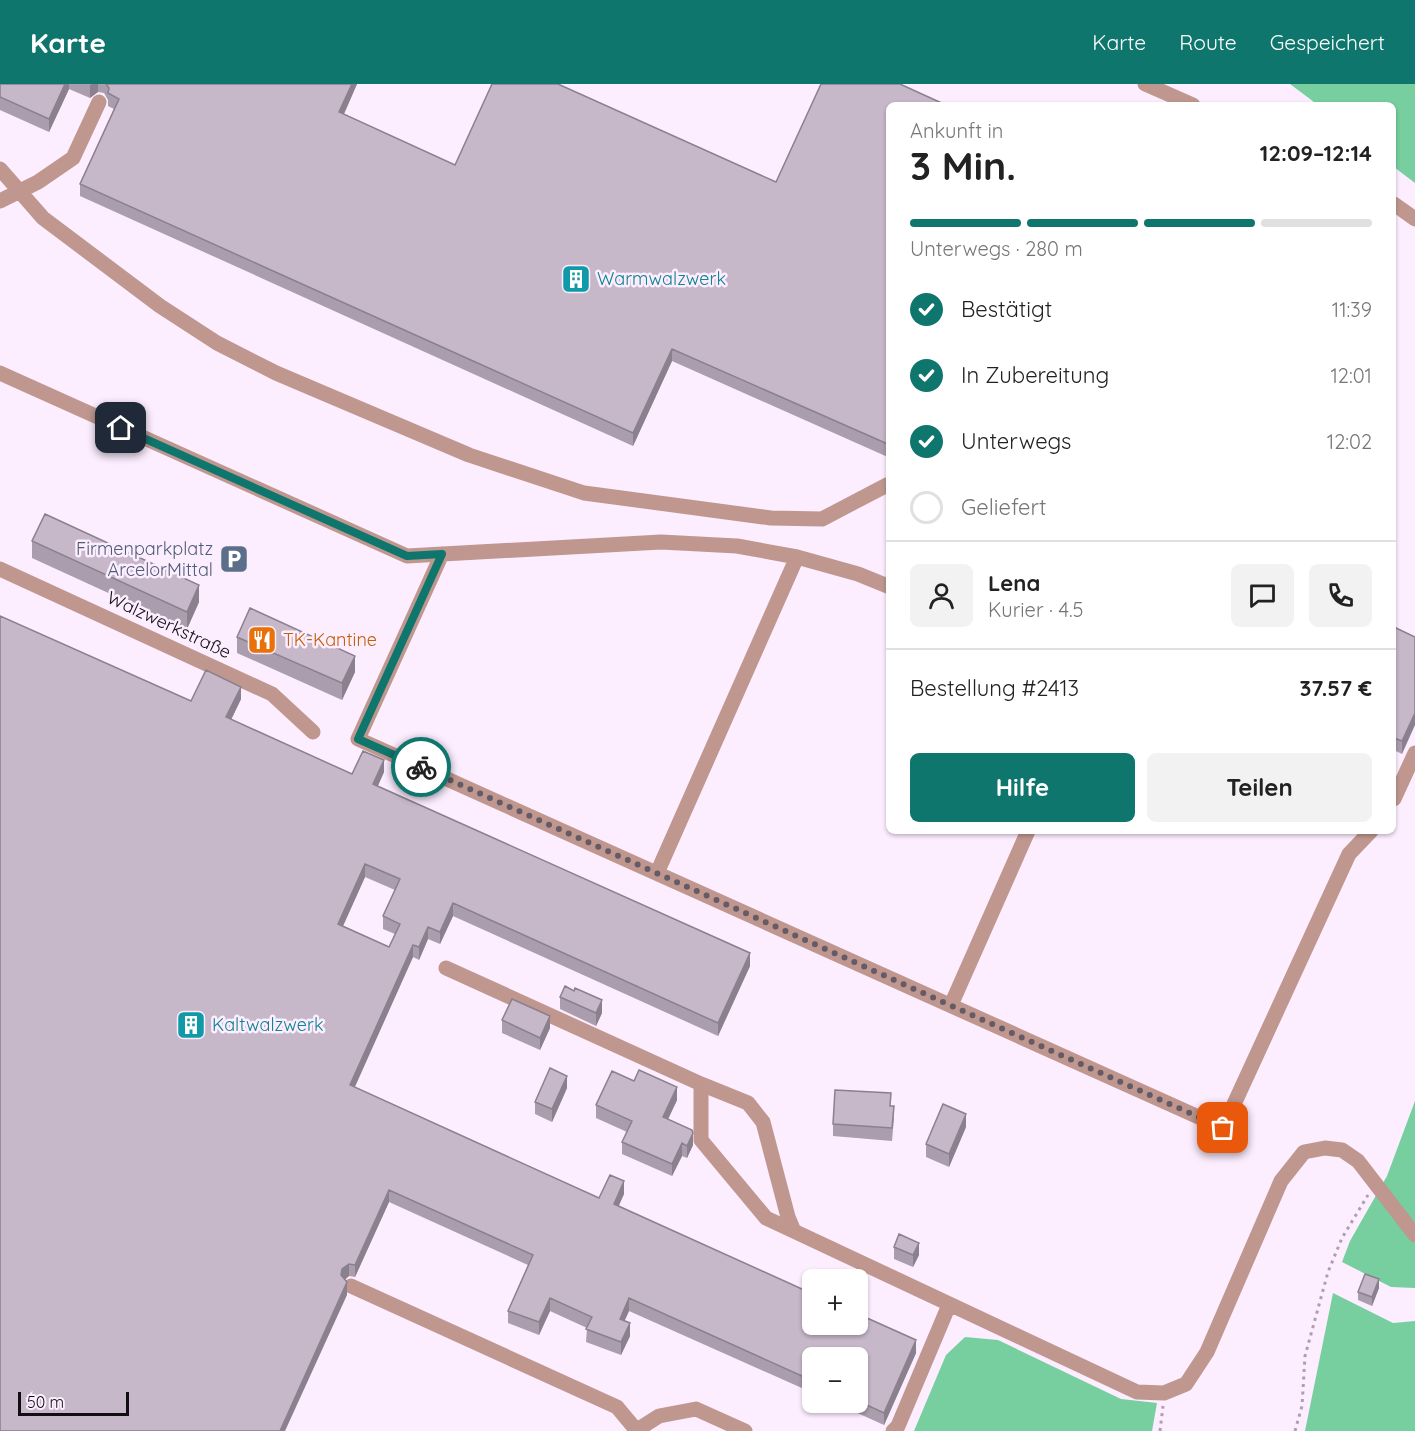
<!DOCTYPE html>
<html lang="de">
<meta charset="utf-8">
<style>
:root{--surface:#fff;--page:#f2f2f2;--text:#222;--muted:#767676;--line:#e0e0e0;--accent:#0f766e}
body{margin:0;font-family:Quicksand,sans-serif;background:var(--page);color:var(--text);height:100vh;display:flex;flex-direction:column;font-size:22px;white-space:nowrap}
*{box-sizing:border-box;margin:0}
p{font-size:20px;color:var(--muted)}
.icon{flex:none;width:33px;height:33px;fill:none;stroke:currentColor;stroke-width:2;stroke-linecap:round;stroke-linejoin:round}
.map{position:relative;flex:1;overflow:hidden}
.drawer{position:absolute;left:886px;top:18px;width:510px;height:732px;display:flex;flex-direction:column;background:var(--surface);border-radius:9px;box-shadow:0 2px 4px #0004}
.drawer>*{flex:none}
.tools{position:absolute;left:802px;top:1185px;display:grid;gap:12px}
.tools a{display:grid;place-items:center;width:66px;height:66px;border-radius:9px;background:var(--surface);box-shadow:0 2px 4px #0004;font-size:30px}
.scale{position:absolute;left:18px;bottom:15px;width:111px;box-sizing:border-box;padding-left:6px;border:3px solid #120d13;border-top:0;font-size:16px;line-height:21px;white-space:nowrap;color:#120d13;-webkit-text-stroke:4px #fcedff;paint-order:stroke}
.pin{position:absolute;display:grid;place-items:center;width:51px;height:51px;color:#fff;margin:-26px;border-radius:12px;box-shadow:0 3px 9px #0006}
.courier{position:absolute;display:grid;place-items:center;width:60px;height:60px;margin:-30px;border:4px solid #0f766e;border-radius:50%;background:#fff;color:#222;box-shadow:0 2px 8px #0007}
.summary em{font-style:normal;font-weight:700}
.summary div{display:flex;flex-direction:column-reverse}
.summary{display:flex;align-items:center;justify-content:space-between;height:102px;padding:0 24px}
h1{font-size:39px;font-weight:700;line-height:45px}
.bar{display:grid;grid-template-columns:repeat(4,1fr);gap:9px 6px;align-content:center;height:72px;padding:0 24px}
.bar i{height:8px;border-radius:4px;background:var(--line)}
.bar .selected{background:var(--accent)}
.bar p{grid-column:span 4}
.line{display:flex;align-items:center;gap:15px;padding:0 24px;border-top:2px solid var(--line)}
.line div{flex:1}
.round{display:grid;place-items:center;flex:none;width:63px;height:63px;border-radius:9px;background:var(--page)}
ol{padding:0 24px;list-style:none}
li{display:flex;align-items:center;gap:18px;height:66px}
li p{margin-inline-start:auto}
li .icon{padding:6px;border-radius:50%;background:var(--accent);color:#fff;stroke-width:4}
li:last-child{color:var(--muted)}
li i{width:33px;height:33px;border:3px solid var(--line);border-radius:50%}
.button{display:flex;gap:12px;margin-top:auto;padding:12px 24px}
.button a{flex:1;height:69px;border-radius:9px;background:var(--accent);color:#fff;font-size:24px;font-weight:700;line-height:69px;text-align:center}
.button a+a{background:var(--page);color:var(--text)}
header{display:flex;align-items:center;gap:36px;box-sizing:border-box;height:84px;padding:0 30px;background:var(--accent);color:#fff}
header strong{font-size:28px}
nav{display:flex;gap:33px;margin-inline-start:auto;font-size:21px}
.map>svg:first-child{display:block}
.forest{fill:#77ce9e}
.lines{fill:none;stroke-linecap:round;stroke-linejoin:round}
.path{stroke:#aca0ae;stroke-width:3;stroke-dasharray:3 4.5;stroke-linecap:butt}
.minor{stroke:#bf978f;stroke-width:15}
.wall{fill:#aa9dad;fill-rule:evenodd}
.shaded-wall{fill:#8b808d}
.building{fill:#c6b7c9;stroke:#8b808d;stroke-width:1.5;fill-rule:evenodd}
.done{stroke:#645b66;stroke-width:6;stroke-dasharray:0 10.8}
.route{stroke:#0f766e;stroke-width:8}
.labels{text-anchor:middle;stroke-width:5;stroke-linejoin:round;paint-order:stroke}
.culture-label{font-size:18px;fill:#0d838f;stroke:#fcedff;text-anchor:start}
.service-label{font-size:18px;fill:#4e5e75;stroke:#fcedff;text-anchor:end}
.street-label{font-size:18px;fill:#120d13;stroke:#fcedff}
.food-label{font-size:18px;fill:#c56008;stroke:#fcedff;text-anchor:start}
</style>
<header>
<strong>Karte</strong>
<nav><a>Karte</a><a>Route</a><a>Gespeichert</a></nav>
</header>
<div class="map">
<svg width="1415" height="1347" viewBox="0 0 1415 1347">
<rect width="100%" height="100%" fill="#fcedff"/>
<path class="forest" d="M1290,0H1415V99L1394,83V21H1318Z
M1415,1017V1204L1391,1203L1342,1178L1350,1157L1387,1092Z
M1333,1209L1393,1239L1415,1237V1347H1305Z
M965,1253L998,1256L1121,1315L1157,1319L1152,1347H914L946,1271Z"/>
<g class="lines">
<path class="path" d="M1160,1347L1163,1322
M1295,1347L1302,1322L1305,1272L1328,1188L1342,1154L1368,1111"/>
<path class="minor" d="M1145,0L1193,21
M0,85L43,134L160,222L217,259L276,289L469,371L584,409L771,434L822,435L887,401L890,404
M0,117L38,98L73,74L99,18
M1394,120L1415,135
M0,289L407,472L661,458L737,462L797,473L858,490L890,503
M442,470L358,655L1223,1044L1349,770L1371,747
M0,485L272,610L313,648
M1394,715L1415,669
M657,789L797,473
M446,884L701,1000V1056L766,1134L1137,1308L1164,1309L1186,1300L1207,1268L1281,1097L1304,1068L1325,1064L1342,1066L1358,1077L1415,1151
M951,921L1028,747
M701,1000L748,1019L763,1038L788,1133L793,1145
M351,1202L617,1323L637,1347
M637,1346L659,1332L696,1325L745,1347
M893,1347L898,1342L949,1221"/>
</g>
<path class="wall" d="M0,0H357L344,30L455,81L776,98L890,21V374L672,277L633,362L80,112V100L114,25L108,22V16L104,9L98,8L90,14L69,5L49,48L0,26Z
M32,457L199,518L187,545L32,474Z
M1394,543L1415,553L1402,670L1394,666Z
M237,553L355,588L342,616L237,569Z
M241,615L231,636L352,690L384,688L378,702L750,882L718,952L453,832L440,860L428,855L419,876L413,873L354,1003L599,1114L624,1110L618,1122L916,1269L884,1341L833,1318H858V1274H813V1309L629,1227L624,1237L630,1252L621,1271L586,1258L587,1244L550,1227L539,1251L508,1239V1227L528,1181L389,1118L355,1193L349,1192L345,1196L347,1211L191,617ZM365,793L395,806L383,832V845L395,850L389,863L343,842Z
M560,913L602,929L596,942L560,925Z
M502,936L550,944L540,966L502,949Z
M567,1004L552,1038L535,1030V1018Z
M677,1016L668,1035L693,1061L687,1074L682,1072L672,1092L622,1070V1058L627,1048L596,1034V1021Z
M891,1022L894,1034L892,1057L833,1052V1040Z
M966,1043L949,1083L926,1073V1060Z
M894,1163L919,1171L913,1183L894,1175Z
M1379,1204L1372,1222L1358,1216V1208Z"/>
<path class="shaded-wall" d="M65,0H69V5L49,48V35Z
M92,0H98V8L90,14V1Z
M352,0H357L339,41V28Z
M672,265V277L633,362V349Z
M199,501V518L187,545V528Z
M355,572V588L342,616V599Z
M241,603V615L226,646V633Z
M1415,629V641L1402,670V657Z
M384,676V688L373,712V700Z
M365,780V793L338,853V840Z
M453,819V832L440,860V848Z
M428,843V855L419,876V863Z
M413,861V873L350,1014V1001Z
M750,869V882L718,952V939Z
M602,916V929L596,942V929Z
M550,932V944L540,966V954Z
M567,992V1004L552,1038V1025Z
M677,1003V1016L663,1046V1033Z
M966,1030V1043L949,1083V1070Z
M693,1049V1061L687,1074V1062Z
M682,1059V1072L672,1092V1080Z
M624,1097V1110L614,1133V1120Z
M389,1106V1118L355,1193V1181Z
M919,1159V1171L913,1183V1171Z
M349,1180V1192L342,1197L341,1191L342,1185Z
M1379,1195V1204L1372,1222V1213Z
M347,1198V1211L285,1347H280Z
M550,1214V1227L539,1251V1238Z
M629,1214V1227L620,1247V1235Z
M630,1239V1252L621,1271V1258Z
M916,1256V1269L884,1341V1329Z"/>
<path class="building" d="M0,0H65L49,35L0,13Z
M106,0H352L339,28L455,81L492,0H558L776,98L821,0H900L946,21H890V361L672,265L633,349L80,100L119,15L108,9L109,4Z
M45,430L199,501L187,528L32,457Z
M250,524L355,572L342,599L237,553Z
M0,532L191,617L206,586L241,603L226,633L352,690L363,667L384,676L373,700L750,869L718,939L453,819L440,848L428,843L419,863L413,861L350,1001L599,1114L610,1091L624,1097L614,1120L813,1210V1240H858V1230L916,1256L884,1329L858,1317V1274H813V1297L629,1214L620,1235L630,1239L621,1258L586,1245L592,1233L550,1214L539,1238L508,1227L533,1171L389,1106L355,1181L349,1180L342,1185L341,1191L347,1198L280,1347H0ZM365,780L400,795L383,832L400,840L389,863L338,840Z
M1394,543L1415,553V629L1402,657L1394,654Z
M565,902L574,907L575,904L602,916L596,929L560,913Z
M512,915L550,932L540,954L502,936Z
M550,984L567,992L552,1025L535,1018Z
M639,986L677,1003L663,1033L692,1046L693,1049L687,1062L682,1059L672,1080L622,1058L632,1037L596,1021L612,987L634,997Z
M835,1006L891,1009L890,1022H894L892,1044L833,1040Z
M943,1020L966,1030L949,1070L926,1060Z
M899,1150L919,1159L913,1171L894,1163Z
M1365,1190L1379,1195L1372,1213L1358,1208Z"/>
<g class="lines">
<path class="done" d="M421,683L1223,1044"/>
<path class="route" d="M121,344L407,472L442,470L358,655L421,683"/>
</g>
<defs>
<g id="building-square" transform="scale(1.5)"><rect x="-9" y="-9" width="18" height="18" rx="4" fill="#0f9aa8" stroke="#fcedff"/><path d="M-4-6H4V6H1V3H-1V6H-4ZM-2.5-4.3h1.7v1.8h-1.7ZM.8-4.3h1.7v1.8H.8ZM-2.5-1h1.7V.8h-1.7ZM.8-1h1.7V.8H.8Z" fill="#fff"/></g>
<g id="parking-square" transform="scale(1.5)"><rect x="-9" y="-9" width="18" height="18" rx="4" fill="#5c6f8a" stroke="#fcedff"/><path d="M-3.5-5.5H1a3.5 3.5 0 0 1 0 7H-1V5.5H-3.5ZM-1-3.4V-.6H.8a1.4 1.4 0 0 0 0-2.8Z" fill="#fff"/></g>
<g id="restaurant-square" transform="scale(1.5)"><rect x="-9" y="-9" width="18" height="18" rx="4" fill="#e8710a" stroke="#fcedff"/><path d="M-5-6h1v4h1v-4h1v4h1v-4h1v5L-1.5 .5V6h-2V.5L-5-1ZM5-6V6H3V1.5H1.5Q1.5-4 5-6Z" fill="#fff"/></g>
</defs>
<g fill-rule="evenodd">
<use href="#building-square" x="576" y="195"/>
<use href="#parking-square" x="234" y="475"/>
<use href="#restaurant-square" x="262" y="556"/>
<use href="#building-square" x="191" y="941"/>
</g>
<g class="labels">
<g class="culture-label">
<text x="597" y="201">Warmwalzwerk</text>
<text x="212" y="947">Kaltwalzwerk</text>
</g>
<g class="service-label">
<text x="213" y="471">Firmenparkplatz<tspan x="213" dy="21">ArcelorMittal</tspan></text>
</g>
<g class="street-label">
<text transform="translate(169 541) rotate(25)" y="6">Walzwerkstraße</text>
</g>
<g class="food-label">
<text x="283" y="562">TK-Kantine</text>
</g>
</g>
</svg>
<div class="tools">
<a>+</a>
<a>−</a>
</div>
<div class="scale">50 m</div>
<div class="pin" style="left:1223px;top:1044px;background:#ea580c"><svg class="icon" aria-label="bag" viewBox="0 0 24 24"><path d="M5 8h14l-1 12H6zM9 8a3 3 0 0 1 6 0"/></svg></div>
<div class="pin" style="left:121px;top:344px;background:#1f2937"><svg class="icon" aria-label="home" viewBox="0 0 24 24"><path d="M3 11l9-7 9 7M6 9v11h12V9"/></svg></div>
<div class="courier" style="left:421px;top:683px"><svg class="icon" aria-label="bike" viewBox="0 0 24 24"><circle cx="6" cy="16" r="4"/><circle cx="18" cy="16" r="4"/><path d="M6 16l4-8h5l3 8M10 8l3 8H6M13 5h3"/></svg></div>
<section class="drawer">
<div class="summary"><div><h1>3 Min.</h1><p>Ankunft in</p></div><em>12:09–12:14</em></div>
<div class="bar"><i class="selected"></i><i class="selected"></i><i class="selected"></i><i></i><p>Unterwegs · 280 m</p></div>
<ol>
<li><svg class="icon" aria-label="check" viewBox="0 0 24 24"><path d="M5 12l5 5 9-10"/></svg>Bestätigt<p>11:39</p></li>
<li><svg class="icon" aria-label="check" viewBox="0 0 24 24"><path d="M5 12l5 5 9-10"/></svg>In Zubereitung<p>12:01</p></li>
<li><svg class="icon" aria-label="check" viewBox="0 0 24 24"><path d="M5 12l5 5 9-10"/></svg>Unterwegs<p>12:02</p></li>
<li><i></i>Geliefert</li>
</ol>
<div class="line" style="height:108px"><a class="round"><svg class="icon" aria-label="person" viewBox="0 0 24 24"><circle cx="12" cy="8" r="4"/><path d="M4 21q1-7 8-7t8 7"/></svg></a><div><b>Lena</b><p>Kurier · 4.5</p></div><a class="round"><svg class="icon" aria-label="chat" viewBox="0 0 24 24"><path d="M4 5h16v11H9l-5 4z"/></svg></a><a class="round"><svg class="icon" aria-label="phone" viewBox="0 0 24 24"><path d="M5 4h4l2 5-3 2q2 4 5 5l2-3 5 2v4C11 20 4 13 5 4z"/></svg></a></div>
<div class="line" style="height:78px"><div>Bestellung #2413</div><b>37.57 €</b></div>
<div class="button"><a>Hilfe</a><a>Teilen</a></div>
</section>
</div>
